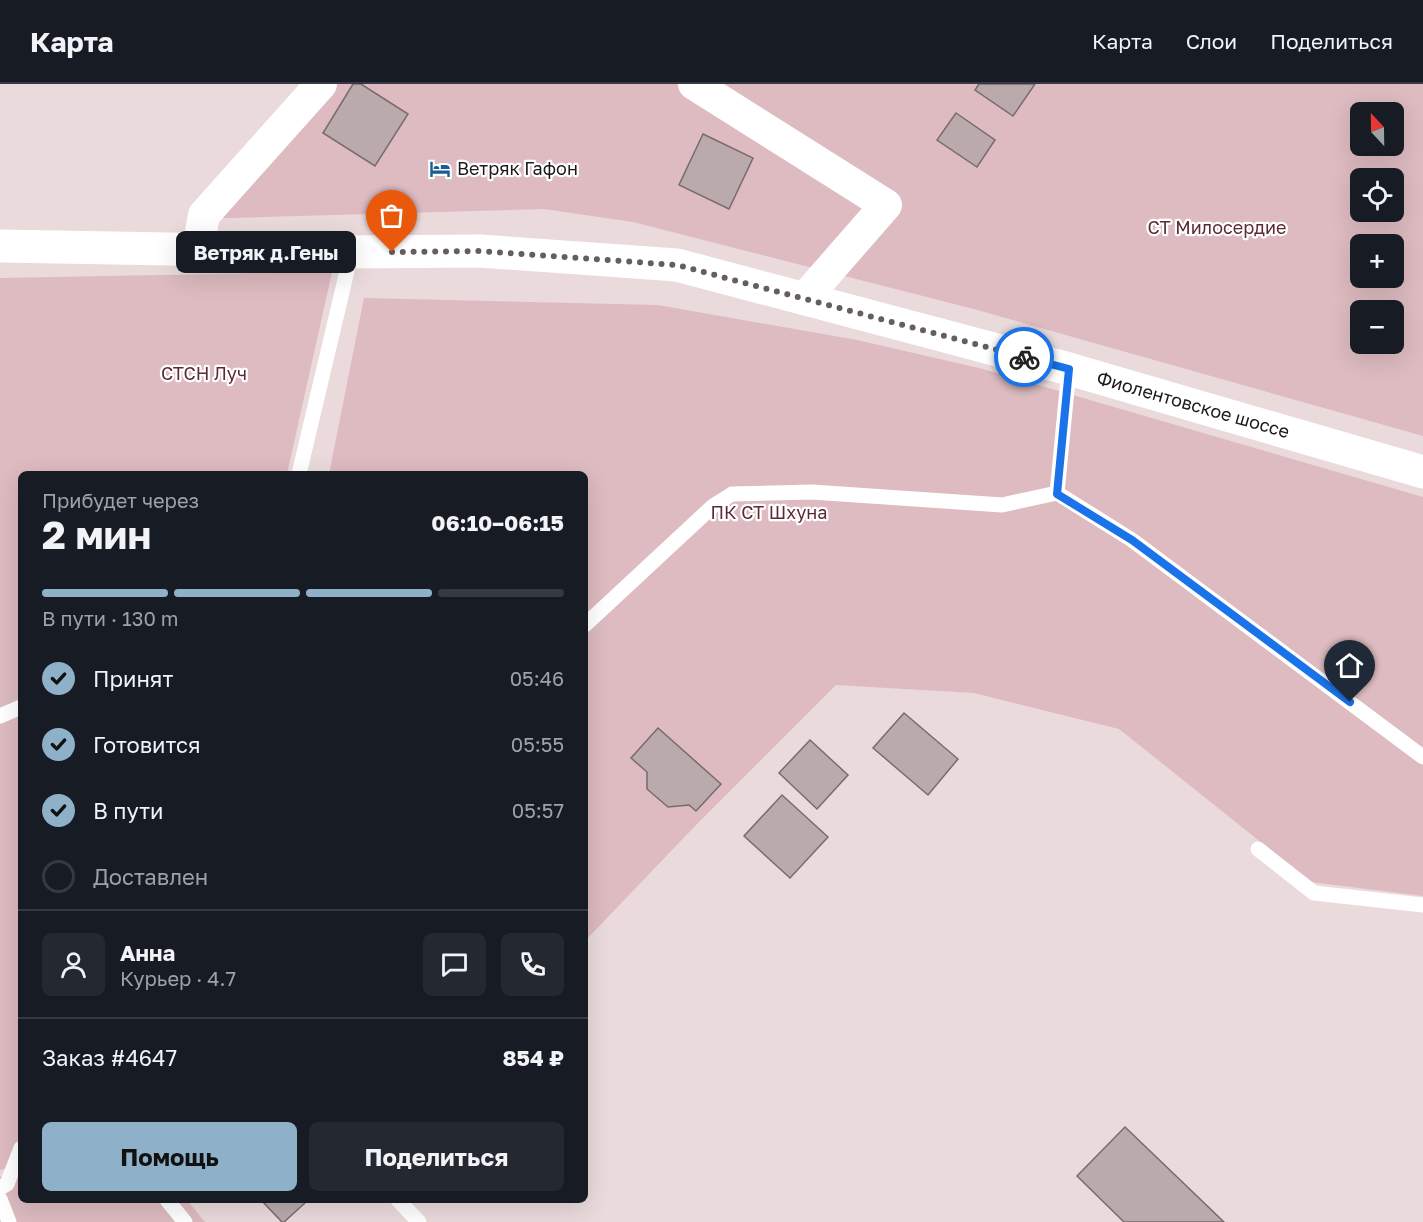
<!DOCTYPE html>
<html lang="ru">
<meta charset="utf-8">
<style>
:root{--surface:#171b24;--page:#242831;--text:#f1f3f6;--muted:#9ea1a6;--line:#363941;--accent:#8fb0c9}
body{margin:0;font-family:"Golos Text",sans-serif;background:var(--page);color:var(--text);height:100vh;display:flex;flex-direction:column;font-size:22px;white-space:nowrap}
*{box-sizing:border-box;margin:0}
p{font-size:20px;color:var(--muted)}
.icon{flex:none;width:33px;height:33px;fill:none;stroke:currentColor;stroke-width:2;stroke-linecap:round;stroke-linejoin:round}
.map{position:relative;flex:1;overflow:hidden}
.details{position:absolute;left:18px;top:387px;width:570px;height:732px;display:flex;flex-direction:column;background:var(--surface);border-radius:9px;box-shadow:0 6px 24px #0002}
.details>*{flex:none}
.needle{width:39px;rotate:338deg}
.buttons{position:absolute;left:1350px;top:18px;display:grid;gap:12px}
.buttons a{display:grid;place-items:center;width:54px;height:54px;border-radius:9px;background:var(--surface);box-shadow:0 6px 24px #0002;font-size:30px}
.pin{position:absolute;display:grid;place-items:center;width:51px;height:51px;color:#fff;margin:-62px -26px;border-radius:50% 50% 50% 0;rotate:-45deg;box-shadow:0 0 6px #0007}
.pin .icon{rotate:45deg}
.courier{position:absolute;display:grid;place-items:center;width:60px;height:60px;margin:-30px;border:4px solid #1a73e8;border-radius:50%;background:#fff;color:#222;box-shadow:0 2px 8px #0007}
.bubble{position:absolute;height:42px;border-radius:9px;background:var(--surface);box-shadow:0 6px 24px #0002;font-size:20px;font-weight:700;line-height:42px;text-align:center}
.head em{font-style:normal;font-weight:700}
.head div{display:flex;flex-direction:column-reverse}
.head{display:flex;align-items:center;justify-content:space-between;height:102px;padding:0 24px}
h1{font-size:39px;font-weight:700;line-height:45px}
.bar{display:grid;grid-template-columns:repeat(4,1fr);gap:9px 6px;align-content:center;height:72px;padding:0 24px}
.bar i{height:8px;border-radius:4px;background:var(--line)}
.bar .active{background:var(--accent)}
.bar p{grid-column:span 4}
.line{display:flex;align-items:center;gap:15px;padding:0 24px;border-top:2px solid var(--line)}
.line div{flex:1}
.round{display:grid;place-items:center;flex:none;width:63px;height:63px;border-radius:9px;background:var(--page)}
ol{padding:0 24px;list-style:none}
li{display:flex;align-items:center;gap:18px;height:66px}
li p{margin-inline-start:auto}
li .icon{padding:6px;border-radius:50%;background:var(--accent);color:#111;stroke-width:4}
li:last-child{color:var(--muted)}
li i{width:33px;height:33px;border:3px solid var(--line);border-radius:50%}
.primary-button{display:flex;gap:12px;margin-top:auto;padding:12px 24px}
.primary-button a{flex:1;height:69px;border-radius:9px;background:var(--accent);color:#111;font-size:24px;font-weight:700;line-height:69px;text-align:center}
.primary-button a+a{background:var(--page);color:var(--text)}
header{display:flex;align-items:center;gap:36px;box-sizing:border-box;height:84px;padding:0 30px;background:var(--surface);border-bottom:2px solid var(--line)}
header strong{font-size:28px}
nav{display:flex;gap:33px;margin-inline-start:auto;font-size:21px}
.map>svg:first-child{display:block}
.green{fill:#ddbbc0;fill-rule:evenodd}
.building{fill:#baaaac;stroke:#796a6d;stroke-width:1.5}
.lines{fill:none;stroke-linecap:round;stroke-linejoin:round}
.lane{stroke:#fff;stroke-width:15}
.street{stroke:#fff;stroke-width:32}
.secondary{stroke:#fff;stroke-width:33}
.done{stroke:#665d5e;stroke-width:6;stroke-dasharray:0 10.8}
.route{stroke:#1a73e8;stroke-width:8}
.labels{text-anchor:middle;stroke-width:4.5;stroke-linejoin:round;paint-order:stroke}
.poi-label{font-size:18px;fill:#1f191a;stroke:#fff;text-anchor:start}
.park-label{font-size:18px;fill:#5b2b35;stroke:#fff}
.street-label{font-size:18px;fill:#1f191a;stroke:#fff}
</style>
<header>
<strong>Карта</strong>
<nav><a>Карта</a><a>Слои</a><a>Поделиться</a></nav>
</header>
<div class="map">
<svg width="1423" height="1138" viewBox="0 0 1423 1138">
<rect width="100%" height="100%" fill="#eadadc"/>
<path class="green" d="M306,0H1423V352L970,224L633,138L544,125L194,135ZM1360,28H1394V62H1360ZM1360,94H1394V128H1360ZM1360,160H1394V194H1360ZM1360,226H1394V260H1360Z
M332,188L287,390H21V1081L0,1086V194Z
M364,214L658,221L857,256L983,285L1423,413V812L1311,798L1119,645L974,609L836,601L696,741L585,857V390H329Z
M21,1088V1116H187L205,1138H0V1093Z"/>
<path class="building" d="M353,0H361L408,30L375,82L323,49Z
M979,0H1035L1013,32L975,6Z
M956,29L995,56L977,83L937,56Z
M703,50L753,74L729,125L679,101Z
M904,629L958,675L928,711L873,664Z
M658,644L721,700L696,727L689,721L668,723L647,705V688L631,674Z
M810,656L848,691L817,725L779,689Z
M782,711L828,753L790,794L744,752Z
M1125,1043L1224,1138H1124L1077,1092Z
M261,1116H303L305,1119L284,1138H282Z"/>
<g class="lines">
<path class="lane" d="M299,390L347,187L348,168
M1057,409L1069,285
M585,541L713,422L732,410L812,408L1002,421L1057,409L1132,456L1423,673
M0,632L21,623
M1258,765L1314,809L1423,821
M0,1104L7,1100L21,1064
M0,1115L9,1138
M167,1116L185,1138
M398,1116L419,1138"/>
<path class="street" d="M694,0L886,121L804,215
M198,165L204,131L321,0"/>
<path class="secondary" d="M0,162L348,168L480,167L677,181L1069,285L1423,388"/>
</g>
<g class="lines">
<path class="done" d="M392,168L480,167L677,181L1024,273"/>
<path class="route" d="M1024,273L1069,285L1057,410L1132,456L1350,618"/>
</g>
<defs>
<g id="hotel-bare" transform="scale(1.62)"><path d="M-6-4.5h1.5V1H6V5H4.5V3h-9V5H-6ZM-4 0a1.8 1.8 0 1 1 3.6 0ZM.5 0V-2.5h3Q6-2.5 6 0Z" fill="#175e92" stroke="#fff" stroke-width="2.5" paint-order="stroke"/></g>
</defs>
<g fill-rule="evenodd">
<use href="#hotel-bare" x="440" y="85"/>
</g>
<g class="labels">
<g class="poi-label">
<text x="457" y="91">Ветряк Гафон</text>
</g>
<g class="park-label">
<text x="1217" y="150">СТ Милосердие</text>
<text x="204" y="296">СТСН Луч</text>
<text x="769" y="435">ПК СТ Шхуна</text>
</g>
<g class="street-label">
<text transform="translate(1193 321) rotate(16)" y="6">Фиолентовское шоссе</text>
</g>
</g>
</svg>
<div class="buttons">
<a><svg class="needle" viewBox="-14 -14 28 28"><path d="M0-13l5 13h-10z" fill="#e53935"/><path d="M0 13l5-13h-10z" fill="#9ea1a6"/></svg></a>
<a><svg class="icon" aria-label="locate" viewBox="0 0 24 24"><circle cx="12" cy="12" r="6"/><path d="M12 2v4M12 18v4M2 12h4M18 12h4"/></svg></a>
<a>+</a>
<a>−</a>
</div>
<div class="pin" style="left:392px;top:168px;background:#ea580c"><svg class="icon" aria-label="bag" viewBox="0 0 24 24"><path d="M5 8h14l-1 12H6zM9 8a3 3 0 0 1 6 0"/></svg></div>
<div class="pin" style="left:1350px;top:618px;background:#1f2937"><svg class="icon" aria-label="home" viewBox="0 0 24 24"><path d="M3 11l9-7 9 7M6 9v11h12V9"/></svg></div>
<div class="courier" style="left:1024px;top:273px"><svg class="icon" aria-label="bike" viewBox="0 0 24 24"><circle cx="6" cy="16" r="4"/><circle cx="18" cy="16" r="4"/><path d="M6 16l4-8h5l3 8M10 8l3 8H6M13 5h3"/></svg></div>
<div class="bubble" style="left:176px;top:147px;width:180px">Ветряк д.Гены</div>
<section class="details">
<div class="head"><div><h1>2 мин</h1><p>Прибудет через</p></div><em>06:10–06:15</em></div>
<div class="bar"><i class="active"></i><i class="active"></i><i class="active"></i><i></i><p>В пути · 130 m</p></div>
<ol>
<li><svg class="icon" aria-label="check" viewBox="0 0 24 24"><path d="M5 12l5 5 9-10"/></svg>Принят<p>05:46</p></li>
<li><svg class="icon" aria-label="check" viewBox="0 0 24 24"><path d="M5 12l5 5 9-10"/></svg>Готовится<p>05:55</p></li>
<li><svg class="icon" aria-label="check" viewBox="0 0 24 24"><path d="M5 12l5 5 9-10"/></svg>В пути<p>05:57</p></li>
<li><i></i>Доставлен</li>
</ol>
<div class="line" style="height:108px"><a class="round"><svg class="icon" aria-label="person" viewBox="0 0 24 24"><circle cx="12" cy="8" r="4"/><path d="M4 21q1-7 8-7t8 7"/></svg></a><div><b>Анна</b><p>Курьер · 4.7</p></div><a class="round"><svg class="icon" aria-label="chat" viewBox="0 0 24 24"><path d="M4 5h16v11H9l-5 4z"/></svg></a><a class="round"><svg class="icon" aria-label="phone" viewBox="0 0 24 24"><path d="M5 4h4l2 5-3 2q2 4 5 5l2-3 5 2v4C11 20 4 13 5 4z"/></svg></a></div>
<div class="line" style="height:78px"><div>Заказ #4647</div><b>854 ₽</b></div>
<div class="primary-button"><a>Помощь</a><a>Поделиться</a></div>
</section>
</div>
